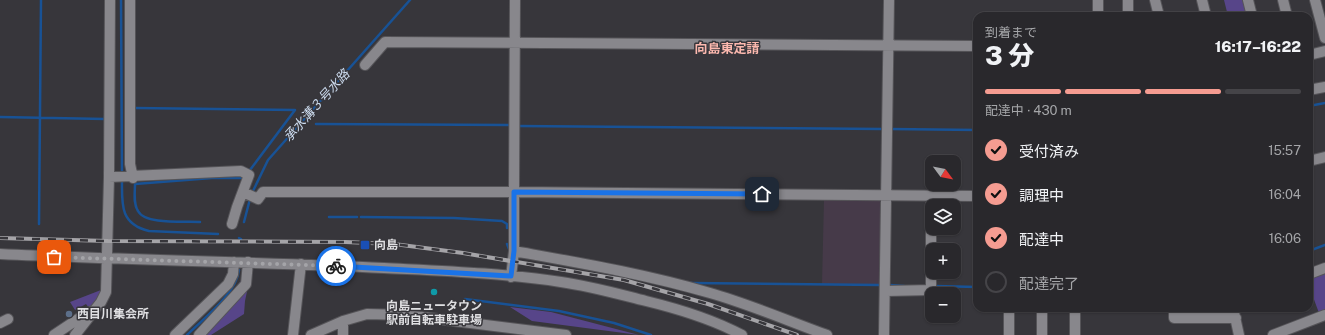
<!DOCTYPE html>
<html lang="ja">
<meta charset="utf-8">
<style>
:root{--surface:#29282c;--page:#353438;--text:#f1f3f6;--muted:#a5a6a9;--line:#454448;--accent:#f59c91}
body{margin:0;font-family:"Public Sans","Noto Sans JP",sans-serif;background:var(--page);color:var(--text);height:100vh;display:flex;flex-direction:column;font-size:15px;white-space:nowrap}
*{box-sizing:border-box;margin:0}
p{font-size:13px;color:var(--muted)}
.icon{flex:none;width:22px;height:22px;fill:none;stroke:currentColor;stroke-width:2;stroke-linecap:round;stroke-linejoin:round}
.map{position:relative;flex:1;overflow:hidden}
.drawer{position:absolute;left:973px;top:12px;width:340px;height:300px;display:flex;flex-direction:column;background:var(--surface);border-radius:12px;box-shadow:0 1px 3px #0004,0 0 0 1px var(--line)}
.drawer>*{flex:none}
.needle{width:26px;rotate:122deg}
.controls{position:absolute;left:925px;top:155px;display:grid;gap:8px}
.controls a{display:grid;place-items:center;width:36px;height:36px;border-radius:8px;background:var(--surface);box-shadow:0 1px 3px #0004,0 0 0 1px var(--line);font-size:20px}
.pin{position:absolute;display:grid;place-items:center;width:34px;height:34px;color:#fff;margin:-17px;border-radius:8px;box-shadow:0 2px 6px #0006}
.courier{position:absolute;display:grid;place-items:center;width:40px;height:40px;margin:-20px;border:3px solid #1a73e8;border-radius:50%;background:#fff;color:#222;box-shadow:0 1px 5px #0007}
.overview em{font-style:normal;font-weight:800}
.overview div{display:flex;flex-direction:column-reverse}
.overview{display:flex;align-items:center;justify-content:space-between;height:68px;padding:0 12px}
h1{font-size:26px;font-weight:800;line-height:30px}
.bar{display:grid;grid-template-columns:repeat(4,1fr);gap:6px 4px;align-content:center;height:48px;padding:0 12px}
.bar i{height:5px;border-radius:3px;background:var(--line)}
.bar .on{background:var(--accent)}
.bar p{grid-column:span 4}
ol{padding:0 12px;list-style:none}
li{display:flex;align-items:center;gap:12px;height:44px}
li p{margin-inline-start:auto}
li .icon{padding:4px;border-radius:50%;background:var(--accent);color:#111;stroke-width:4}
li:last-child{color:var(--muted)}
li i{width:22px;height:22px;border:2px solid var(--line);border-radius:50%}
.map>svg:first-child{display:block}
.industrial{fill:#463a49}
.green{fill:#574589}
.lines{fill:none;stroke-linecap:round;stroke-linejoin:round}
.stream{stroke:#185295;stroke-width:2.5}
.minor-casing{stroke:#555458;stroke-width:12}
.minor{stroke:#88878c;stroke-width:10}
.rail-casing{stroke:#a5a4a8;stroke-width:4}
.rail{stroke:#37363b;stroke-width:2.5;stroke-dasharray:8;stroke-linecap:butt}
.done{stroke:#a4a4a8;stroke-width:4;stroke-dasharray:0 7.2}
.route{stroke:#1a73e8;stroke-width:5}
.transit-dot{fill:#1a4fb4;stroke:#37363b;stroke-width:1.5}
.culture-dot{fill:#0f9aa8;stroke:#37363b;stroke-width:1.5}
.service-dot{fill:#5c6f8a;stroke:#37363b;stroke-width:1.5}
.labels{text-anchor:middle;stroke-width:3;stroke-linejoin:round;paint-order:stroke}
.poi-label{font-size:12px;font-weight:bold;fill:#dfdfe2;stroke:#37363b;text-anchor:start}
.neighbourhood-label{font-size:13px;font-weight:bold;fill:#fbb8ae;stroke:#37363b}
.water-label{font-size:13px;font-style:italic;fill:#cbdaed;stroke:#37363b}
</style>
<div class="map">
<svg width="1325" height="335" viewBox="0 0 1325 335">
<rect width="100%" height="100%" fill="#37363b"/>
<path class="industrial" d="M824,200L880,201L882,203L881,284H822Z"/>
<path class="green" d="M1224,0H1243L1246,11L1228,16Z
M1325,273V311L1319,313L1309,286V277Z
M250,277L245,301L244,314L211,335H193L229,297L242,279Z
M101,290L100,299L89,308L86,304L75,310L70,302Z
M510,307L551,312L639,335L532,321Z"/>
<g class="lines">
<path class="stream" d="M121,0L122,173
M1309,106L1325,103
M135,108L295,110L250,170
M0,117L105,119V116
M316,124L511,125
M517,126L883,129
M891,129L977,130
M122,178C122,203 119,224 149,231L218,234
M252,193L268,160L410,0
M329,217H357
M361,217L454,218L502,221L507,224V228
M200,222C185,221 145,225 138,211C133,203 135,193 135,184L212,178H243
M244,222L250,199
M39,224L41,0
M239,238L241,239
M507,244L509,249
M1309,251L1325,245
M691,283L879,285
M890,285L904,286
M935,286L977,287
M465,299L559,311L614,323L651,335
M187,335C204,318 236,294 239,270"/>
<g class="minor-casing">
<path id="minor" d="M130,0V164L133,178
M515,0L514,192L977,196
M1128,0V16
M1155,0L1159,16
M1202,0L1206,16
M1248,0L1252,16
M1283,0L1287,16
M1315,0L1325,38
M1098,16V0
M1309,55L1325,51
M365,65L385,42L977,46
M1309,90L1325,87
M1309,161L1325,157
M109,177L241,171L249,175L237,207L232,224
M243,192L258,199L263,192H514V251L511,277
M514,251C580,263 645,274 710,293C749,304 788,321 827,335
M0,254C128,260 256,262 384,268C443,271 503,273 561,282C590,286 618,294 646,301C679,309 712,319 742,335
M1309,274L1325,268
M886,291L931,290V196
M1009,308V335
M1174,308V318H1236
M1233,308L1239,335
M0,323L8,319
M54,335L87,313L93,311
M75,335L101,302L106,292L109,177L110,0
M175,335L228,284L233,274L234,262
M199,335L246,284L248,262
M293,335L301,264
M311,335L343,321L367,314L406,315L566,335
M343,335V321
M884,335L889,0
M1042,335V308
M1075,335V308
M1273,335L1325,315"/>
</g>
<use href="#minor" class="minor"/>
<g class="rail-casing">
<path id="rail" d="M0,238L108,241L345,242L394,244L463,253L624,280L708,304L797,335"/>
</g>
<use href="#rail" class="rail"/>
</g>
<g class="lines">
<path class="done" d="M54,257L336,266"/>
<path class="route" d="M336,266L511,276L514,251V192L762,194"/>
</g>
<rect class="transit-dot" x="360" y="240" width="10" height="10" rx="2"/>
<circle class="culture-dot" cx="434" cy="292" r="4"/>
<circle class="service-dot" cx="69" cy="314" r="4"/>
<g class="labels">
<g class="poi-label">
<text x="374" y="249">向島</text>
<text x="434" y="310" text-anchor="middle">向島ニュータウン<tspan x="434" dy="14">駅前自転車駐車場</tspan></text>
<text x="77" y="318">西目川集会所</text>
</g>
<g class="neighbourhood-label">
<text x="727" y="53">向島東定請</text>
</g>
<g class="water-label">
<text transform="translate(316 105) rotate(-48)" y="5">承水溝３号水路</text>
</g>
</g>
</svg>
<div class="controls">
<a><svg class="needle" viewBox="-14 -14 28 28"><path d="M0-13l5 13h-10z" fill="#e53935"/><path d="M0 13l5-13h-10z" fill="#a5a6a9"/></svg></a>
<a><svg class="icon" aria-label="layers" viewBox="0 0 24 24"><path d="M12 4l9 5-9 5-9-5zM3 14l9 5 9-5"/></svg></a>
<a>+</a>
<a>−</a>
</div>
<div class="pin" style="left:54px;top:257px;background:#ea580c"><svg class="icon" aria-label="bag" viewBox="0 0 24 24"><path d="M5 8h14l-1 12H6zM9 8a3 3 0 0 1 6 0"/></svg></div>
<div class="pin" style="left:762px;top:194px;background:#1f2937"><svg class="icon" aria-label="home" viewBox="0 0 24 24"><path d="M3 11l9-7 9 7M6 9v11h12V9"/></svg></div>
<div class="courier" style="left:336px;top:266px"><svg class="icon" aria-label="bike" viewBox="0 0 24 24"><circle cx="6" cy="16" r="4"/><circle cx="18" cy="16" r="4"/><path d="M6 16l4-8h5l3 8M10 8l3 8H6M13 5h3"/></svg></div>
<section class="drawer">
<div class="overview"><div><h1>3 分</h1><p>到着まで</p></div><em>16:17–16:22</em></div>
<div class="bar"><i class="on"></i><i class="on"></i><i class="on"></i><i></i><p>配達中 · 430 m</p></div>
<ol>
<li><svg class="icon" aria-label="check" viewBox="0 0 24 24"><path d="M5 12l5 5 9-10"/></svg>受付済み<p>15:57</p></li>
<li><svg class="icon" aria-label="check" viewBox="0 0 24 24"><path d="M5 12l5 5 9-10"/></svg>調理中<p>16:04</p></li>
<li><svg class="icon" aria-label="check" viewBox="0 0 24 24"><path d="M5 12l5 5 9-10"/></svg>配達中<p>16:06</p></li>
<li><i></i>配達完了</li>
</ol>
</section>
</div>
